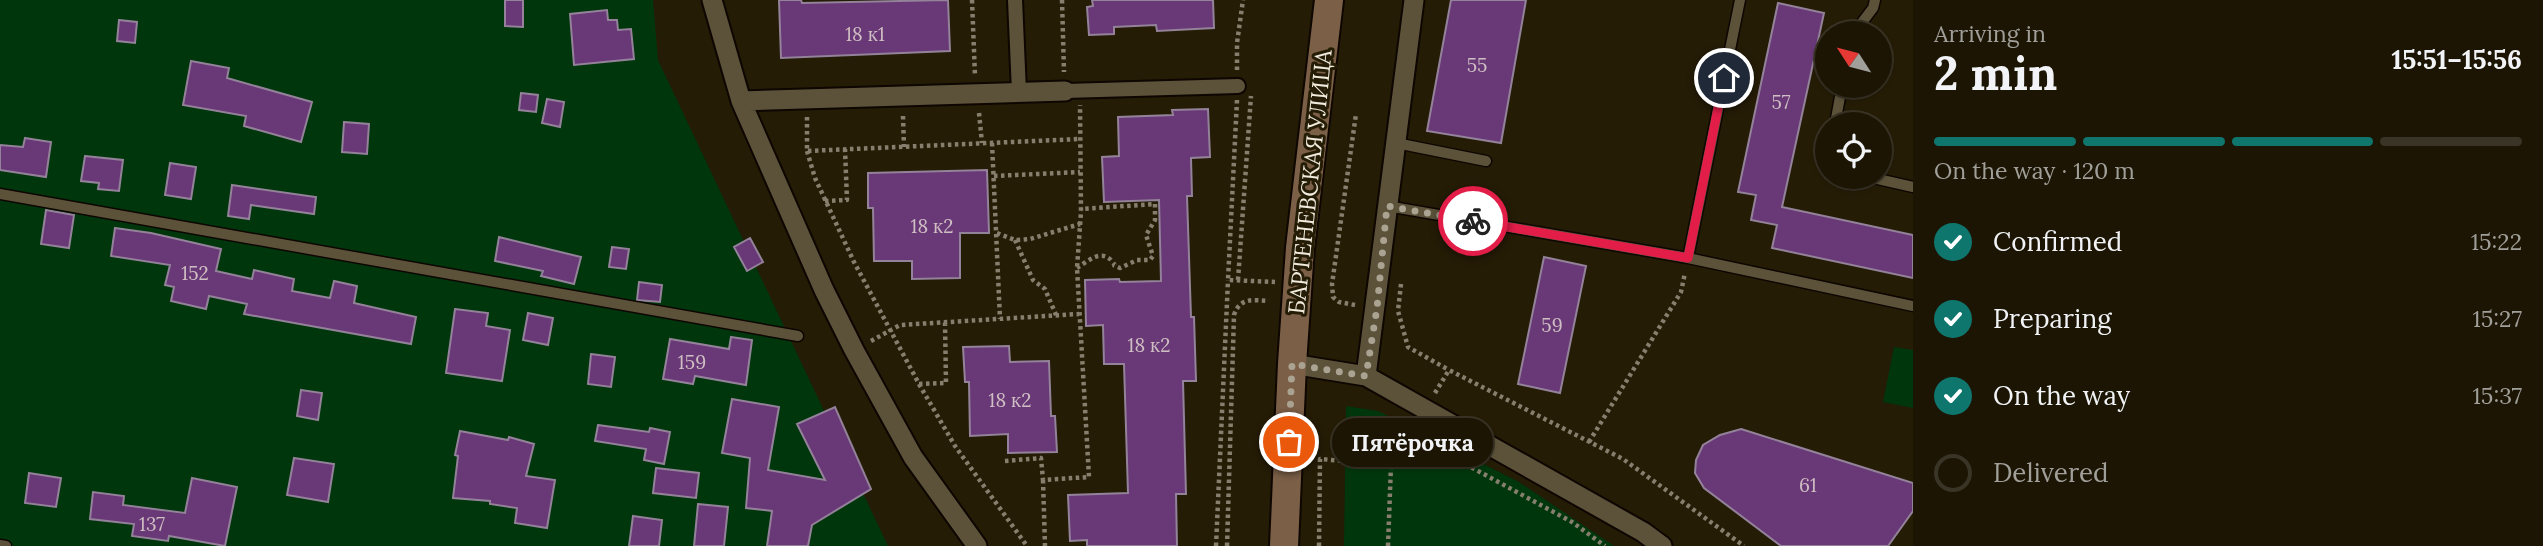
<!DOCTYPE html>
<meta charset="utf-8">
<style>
:root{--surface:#1c1504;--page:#251e0e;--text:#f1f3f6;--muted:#a09f9a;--line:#3a3426;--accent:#0f766e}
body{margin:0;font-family:Lora,serif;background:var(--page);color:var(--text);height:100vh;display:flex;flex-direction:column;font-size:26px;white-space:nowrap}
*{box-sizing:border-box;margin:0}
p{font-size:23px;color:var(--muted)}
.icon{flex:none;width:38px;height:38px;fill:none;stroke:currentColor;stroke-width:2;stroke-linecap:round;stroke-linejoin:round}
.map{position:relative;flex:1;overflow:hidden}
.drawer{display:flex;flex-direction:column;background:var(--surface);width:630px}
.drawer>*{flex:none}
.needle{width:46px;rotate:306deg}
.controls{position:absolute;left:1815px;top:21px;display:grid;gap:14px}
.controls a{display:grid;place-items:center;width:77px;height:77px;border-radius:50%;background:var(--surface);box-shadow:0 2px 5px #0004,0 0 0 2px var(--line);font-size:35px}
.pin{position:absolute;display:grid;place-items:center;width:60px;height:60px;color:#fff;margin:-30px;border:4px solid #fff;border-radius:50%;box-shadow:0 2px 7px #0007}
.courier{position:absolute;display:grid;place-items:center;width:70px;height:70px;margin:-35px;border:5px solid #e11d48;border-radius:50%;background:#fff;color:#222;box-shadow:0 2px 9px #0007}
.bubble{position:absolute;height:49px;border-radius:24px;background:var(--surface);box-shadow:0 2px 5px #0004,0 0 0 2px var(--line);font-size:23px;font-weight:700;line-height:49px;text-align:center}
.summary em{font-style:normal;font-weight:700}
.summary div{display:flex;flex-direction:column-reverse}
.summary{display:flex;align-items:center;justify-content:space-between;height:119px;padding:0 21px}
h1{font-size:46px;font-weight:700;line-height:52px}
.bar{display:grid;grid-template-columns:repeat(4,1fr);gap:10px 7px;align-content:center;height:84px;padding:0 21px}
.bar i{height:9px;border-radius:5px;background:var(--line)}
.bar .current{background:var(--accent)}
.bar p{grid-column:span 4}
ol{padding:0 21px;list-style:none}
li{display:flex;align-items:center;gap:21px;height:77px}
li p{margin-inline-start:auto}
li .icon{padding:7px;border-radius:50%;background:var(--accent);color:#fff;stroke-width:4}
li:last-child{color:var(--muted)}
li i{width:38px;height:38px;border:4px solid var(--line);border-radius:50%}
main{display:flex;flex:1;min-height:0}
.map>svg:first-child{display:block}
.green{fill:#00360c}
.building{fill:#683976;stroke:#938299;stroke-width:2}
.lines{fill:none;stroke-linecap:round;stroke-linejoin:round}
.service-casing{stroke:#0e0600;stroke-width:13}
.pedestrian-casing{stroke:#0e0600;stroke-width:18}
.minor-casing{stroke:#0e0600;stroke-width:23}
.secondary-casing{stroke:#0e0600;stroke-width:32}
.path{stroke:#867f6d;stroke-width:4.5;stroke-dasharray:3.5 3.5;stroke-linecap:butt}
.service{stroke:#5c523a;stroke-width:10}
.pedestrian{stroke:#5c523a;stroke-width:14}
.minor{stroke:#5c523a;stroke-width:19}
.secondary{stroke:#7b5f47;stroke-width:28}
.done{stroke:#aaa392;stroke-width:7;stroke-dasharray:0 12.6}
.route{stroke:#e11d48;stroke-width:9}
.labels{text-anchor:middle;stroke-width:6;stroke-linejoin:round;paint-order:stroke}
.number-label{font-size:19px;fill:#cfbec3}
.street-label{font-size:23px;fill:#f1ebdd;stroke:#251c06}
</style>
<main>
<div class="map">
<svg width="1913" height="546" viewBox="0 0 1913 546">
<rect width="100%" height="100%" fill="#251c06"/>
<path class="green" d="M0,0H653L658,60L888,546H0Z
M1894,347L1913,350V408L1883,402Z
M1346,406L1378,411L1519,482L1614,546H1344Z"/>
<path class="building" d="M505,0H523V27L505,26Z
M779,0H801L802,3L948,0L950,51L781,58Z
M1092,0H1213L1214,28L1157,31L1156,25L1114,27V34L1089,35L1087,7L1093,6Z
M1451,0H1526L1501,143L1427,131Z
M1778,3L1824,13L1782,207L1913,235V278L1772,248L1777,225L1751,220L1756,195L1738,192Z
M607,10L608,20H617L618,30L631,29L634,59L574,65L570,14Z
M119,20L137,22L135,43L117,41Z
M191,61L229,68L227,78L312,102L301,142L244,126L246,116L183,105Z
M521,93L538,95L536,112L519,110Z
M547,99L564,102L560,127L542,123Z
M1208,109L1210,157L1191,158L1192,196H1187L1191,317H1194L1196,381H1183L1186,494H1176L1177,546H1087V540L1070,541L1068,495L1128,493L1124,364H1104L1103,325L1086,326L1085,280L1119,279L1120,282L1161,281L1159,200L1104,202L1102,157L1119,156L1118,117L1173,115L1172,110Z
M344,122L369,124L367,154L342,152Z
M25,138L51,142L46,177L0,170V145L23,147Z
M85,156L123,160L119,191L98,189L99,183L81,181Z
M170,163L196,167L191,199L165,195Z
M987,170L989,233H960V278L912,279V261H874L873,208H868V173Z
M232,185L316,197L314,214L251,205L249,219L228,216Z
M46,210L74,215L69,248L41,244Z
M115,228L151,233L221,249L216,271L252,279L254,270L294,279L292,291L330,298L334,281L357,286L354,303L416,317L411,344L244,314L247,304L209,296L206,309L171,301L174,287L165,285L170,265L111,256Z
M499,237L581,257L574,284L541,276L543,271L495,261Z
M750,238L763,262L747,271L734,247Z
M612,247L629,249L626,269L609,267Z
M1544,257L1586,266L1560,393L1518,384Z
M639,282L662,285L660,302L637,300Z
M455,309L488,313L486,326L510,330L502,381L446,373Z
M528,313L553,318L548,345L523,340Z
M731,337L752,340L746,385L695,376L693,384L663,379L670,339L729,349Z
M1009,346L1010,362L1049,361L1051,416H1055L1057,452L1008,453V434L970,436L969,382H965L963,347Z
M591,354L615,357L611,387L588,384Z
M301,390L322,393L318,420L297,416Z
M732,399L779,407L768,470L825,480L797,424L835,407L871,489L812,525L808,546H767L772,511L746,508L750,458L722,453Z
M598,425L649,432L650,428L670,432L664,464L644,460L646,449L595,441Z
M1741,429L1913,483V511L1888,546H1781L1704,488L1695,473L1696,460L1703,445L1720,435Z
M460,431L508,440L509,437L534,444L526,476L555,480L547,528L515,523L517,508L490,504V501L453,498L458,456L455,455Z
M294,458L334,464L328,502L287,495Z
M656,468L699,473L696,498L653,493Z
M29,473L61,478L56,507L25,503Z
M192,478L237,487L225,546L169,536L168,541L132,536L134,524L90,519L93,492L124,496L123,505L185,513Z
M698,504L728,507L724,546H694Z
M633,516L662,520L659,546H629Z"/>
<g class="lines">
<g class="service-casing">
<path id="service" d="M1854,33L1873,8L1875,0
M1835,124L1842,86
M1396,143L1486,161
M1869,177L1913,187
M0,194L798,336
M1387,206L1688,258L1740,0
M1688,258L1913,306
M0,545L6,546"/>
</g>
<g class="pedestrian-casing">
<path id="pedestrian" d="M1015,0L1019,92
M1065,91L1238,86"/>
</g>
<g class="minor-casing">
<path id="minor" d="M712,0L741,101L824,290L854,350L913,457L977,546
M741,101L1065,91
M1292,364L1366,376L1643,532L1662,546
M1366,376L1414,0"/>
</g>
<g class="secondary-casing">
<path id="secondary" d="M1284,546L1292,364L1300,248L1329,0"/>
</g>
<path class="path" d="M972,0L975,76
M1062,0L1064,72
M1237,70V43L1243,0
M1237,100L1228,280L1275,282
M979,113L982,143
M903,116L904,147
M807,117V151L1080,139
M992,143L1000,319
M807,151L815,178L854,262L919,384L955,446L1027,546
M994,176L1080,172
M825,201L847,200L845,149
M997,233L1015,240L1030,239L1080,224
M1015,240L1033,280L1045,289L1056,315
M1077,268C1087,262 1100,249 1111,260C1119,269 1109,263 1120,268L1137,260H1150L1153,256L1146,235L1155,220V204L1081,209
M1238,280L1251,96
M1401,284L1398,311L1408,347L1449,370
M1355,305L1339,302L1333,297L1332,284L1356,114
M871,341L900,325L1079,314
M919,384L946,383L945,322
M1435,393L1449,370L1623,459L1744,546
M1410,434L1572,522L1605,546
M1589,442L1681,292L1685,273
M1005,461L1041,458L1043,480L1089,477L1077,268L1081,212L1080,105
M1043,480L1045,546
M1216,546L1228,280
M1227,546L1234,315C1240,297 1253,300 1269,301
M1319,546L1320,459L1391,465
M1388,546L1391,465L1416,424"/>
<use href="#service" class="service"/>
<use href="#pedestrian" class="pedestrian"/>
<use href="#minor" class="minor"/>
<use href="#secondary" class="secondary"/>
</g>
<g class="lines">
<path class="done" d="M1289,442L1292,364L1366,376L1377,308L1387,206L1473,221"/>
<path class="route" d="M1473,221L1688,258L1724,78"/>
</g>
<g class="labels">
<g class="number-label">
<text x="865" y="41">18 к1</text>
<text x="1477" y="72">55</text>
<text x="1781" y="109">57</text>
<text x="932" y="233">18 к2</text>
<text x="195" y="280">152</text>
<text x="1552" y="332">59</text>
<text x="1149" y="352">18 к2</text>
<text x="692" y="369">159</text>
<text x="1010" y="407">18 к2</text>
<text x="1808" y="492">61</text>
<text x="152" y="531">137</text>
</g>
<g class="street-label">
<text transform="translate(1310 182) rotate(-84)" y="8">БАРТЕНЕВСКАЯ УЛИЦА</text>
</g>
</g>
</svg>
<div class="controls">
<a><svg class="needle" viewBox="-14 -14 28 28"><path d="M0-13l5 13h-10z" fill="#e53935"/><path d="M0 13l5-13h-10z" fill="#a09f9a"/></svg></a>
<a><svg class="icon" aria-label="locate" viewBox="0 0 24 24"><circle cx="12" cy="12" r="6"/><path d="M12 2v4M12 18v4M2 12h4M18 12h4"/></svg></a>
</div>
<div class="pin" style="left:1289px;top:442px;background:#ea580c"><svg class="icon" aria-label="bag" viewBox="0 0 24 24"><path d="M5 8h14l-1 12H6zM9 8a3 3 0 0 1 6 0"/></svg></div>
<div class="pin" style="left:1724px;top:78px;background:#1f2937"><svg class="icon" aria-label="home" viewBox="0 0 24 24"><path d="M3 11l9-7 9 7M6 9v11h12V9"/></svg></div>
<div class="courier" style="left:1473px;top:221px"><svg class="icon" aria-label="bike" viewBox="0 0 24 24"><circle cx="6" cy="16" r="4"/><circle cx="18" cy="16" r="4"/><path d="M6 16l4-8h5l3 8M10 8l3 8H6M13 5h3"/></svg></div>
<div class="bubble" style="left:1332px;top:418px;width:161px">Пятёрочка</div>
</div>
<section class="drawer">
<div class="summary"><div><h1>2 min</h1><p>Arriving in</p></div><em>15:51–15:56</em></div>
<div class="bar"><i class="current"></i><i class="current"></i><i class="current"></i><i></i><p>On the way · 120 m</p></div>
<ol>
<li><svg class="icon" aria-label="check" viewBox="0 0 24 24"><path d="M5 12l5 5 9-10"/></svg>Confirmed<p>15:22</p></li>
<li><svg class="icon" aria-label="check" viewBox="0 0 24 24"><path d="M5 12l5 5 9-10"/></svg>Preparing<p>15:27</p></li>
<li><svg class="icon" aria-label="check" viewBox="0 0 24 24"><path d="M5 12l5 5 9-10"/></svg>On the way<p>15:37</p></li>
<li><i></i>Delivered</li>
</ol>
</section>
</main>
